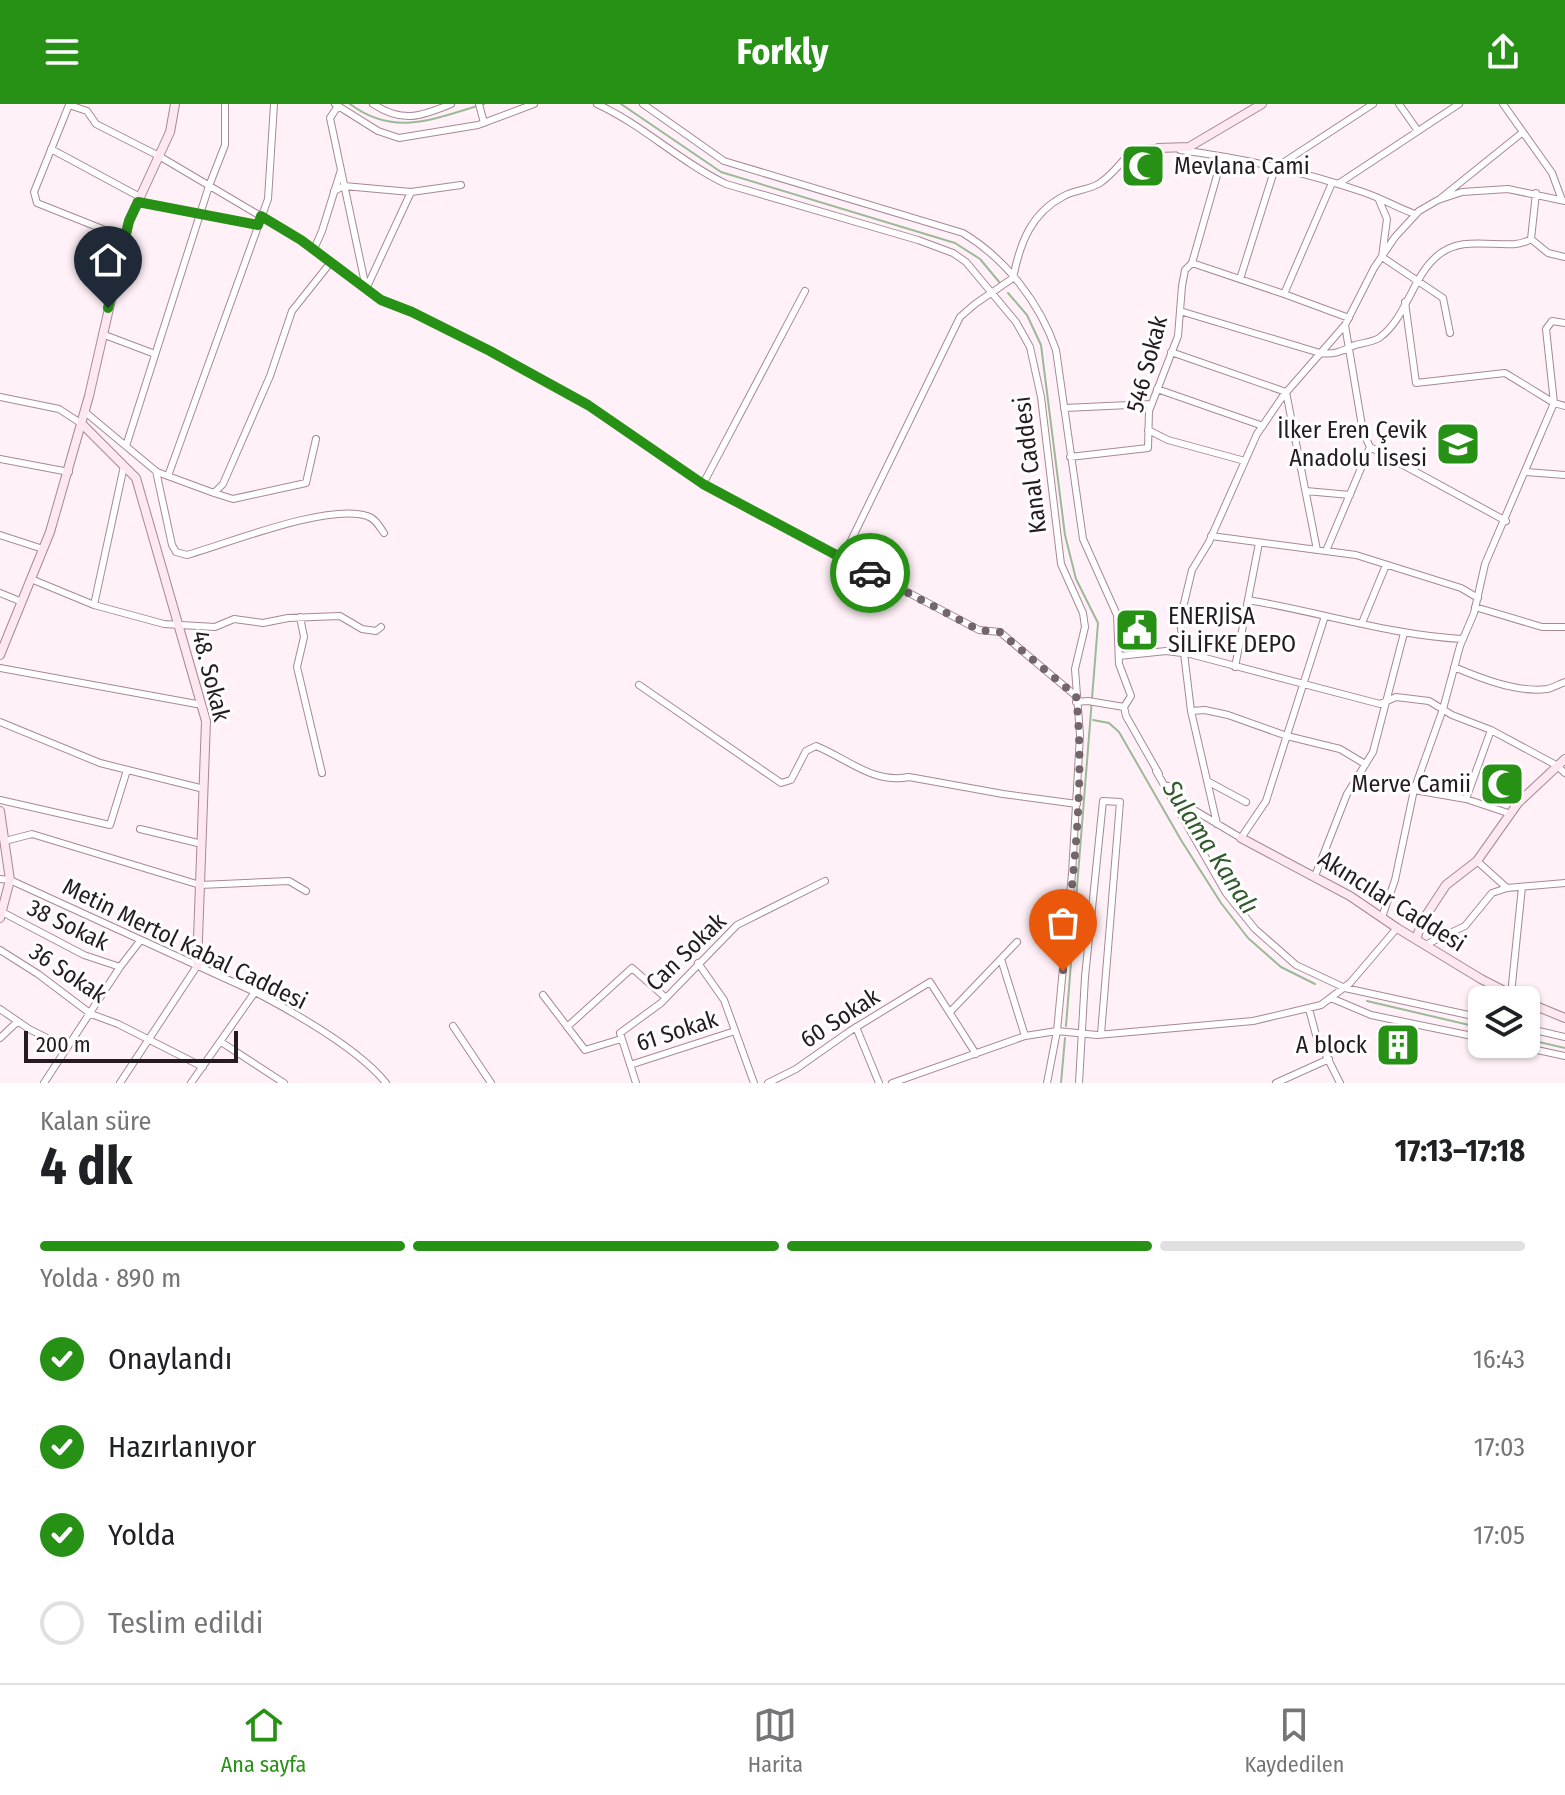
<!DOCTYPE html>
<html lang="tr">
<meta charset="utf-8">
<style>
:root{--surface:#fff;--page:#f6f6f6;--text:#202124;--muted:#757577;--line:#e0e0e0;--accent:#279116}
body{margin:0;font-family:"Fira Sans Condensed",sans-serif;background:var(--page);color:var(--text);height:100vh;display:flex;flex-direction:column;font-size:30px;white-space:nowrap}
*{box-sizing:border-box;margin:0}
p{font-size:26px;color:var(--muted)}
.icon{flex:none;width:44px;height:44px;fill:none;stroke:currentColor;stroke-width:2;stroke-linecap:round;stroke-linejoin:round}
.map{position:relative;height:979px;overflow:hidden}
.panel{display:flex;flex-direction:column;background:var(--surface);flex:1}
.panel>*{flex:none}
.controls{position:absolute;left:1468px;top:882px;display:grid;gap:16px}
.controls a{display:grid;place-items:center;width:72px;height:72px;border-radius:12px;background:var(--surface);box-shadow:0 2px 6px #0004;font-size:40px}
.scale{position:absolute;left:24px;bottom:20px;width:214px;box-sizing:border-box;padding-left:8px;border:4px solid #261b20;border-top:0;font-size:22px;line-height:28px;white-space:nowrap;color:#261b20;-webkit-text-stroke:6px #fff;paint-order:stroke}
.pin{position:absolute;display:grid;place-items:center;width:68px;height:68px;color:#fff;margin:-82px -34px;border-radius:50% 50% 50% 0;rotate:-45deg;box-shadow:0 0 8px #0007}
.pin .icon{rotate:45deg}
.courier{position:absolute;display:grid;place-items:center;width:80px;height:80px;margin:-40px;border:6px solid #279116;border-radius:50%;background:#fff;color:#222;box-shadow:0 2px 10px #0007}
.summary em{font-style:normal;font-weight:700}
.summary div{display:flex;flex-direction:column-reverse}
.summary{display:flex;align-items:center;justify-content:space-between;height:136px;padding:0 40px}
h1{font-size:52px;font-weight:700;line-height:60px}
.bar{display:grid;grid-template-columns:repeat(4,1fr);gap:12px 8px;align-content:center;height:96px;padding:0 40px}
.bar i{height:10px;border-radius:6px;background:var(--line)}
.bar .selected{background:var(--accent)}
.bar p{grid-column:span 4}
ol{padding:0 40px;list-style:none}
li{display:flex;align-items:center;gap:24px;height:88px}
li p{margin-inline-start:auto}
li .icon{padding:8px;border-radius:50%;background:var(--accent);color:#fff;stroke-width:4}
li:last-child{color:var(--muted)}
li i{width:44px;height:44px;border:4px solid var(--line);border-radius:50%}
header{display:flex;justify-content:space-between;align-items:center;height:104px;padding:0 40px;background:var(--accent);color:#fff;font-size:36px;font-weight:700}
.dock{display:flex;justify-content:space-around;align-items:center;height:112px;border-top:2px solid var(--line);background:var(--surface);font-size:22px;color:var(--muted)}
.dock a{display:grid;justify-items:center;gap:4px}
.dock .selected{color:var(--accent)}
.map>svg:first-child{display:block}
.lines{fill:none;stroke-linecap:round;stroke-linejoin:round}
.stream{stroke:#9cb998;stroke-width:2}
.street-casing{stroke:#a78896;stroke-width:8}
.secondary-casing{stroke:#a78896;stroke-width:10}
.street{stroke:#fff;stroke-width:6}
.secondary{stroke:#fde7f1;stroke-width:8}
.done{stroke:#72666b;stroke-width:8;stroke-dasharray:0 14.4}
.route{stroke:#279116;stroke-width:10}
.labels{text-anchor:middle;stroke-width:6;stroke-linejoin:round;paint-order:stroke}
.poi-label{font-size:24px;fill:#261b20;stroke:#fff;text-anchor:end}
.street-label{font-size:24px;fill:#261b20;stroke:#fff}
.water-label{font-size:26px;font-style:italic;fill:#31592b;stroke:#fff}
</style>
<header><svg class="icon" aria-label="menu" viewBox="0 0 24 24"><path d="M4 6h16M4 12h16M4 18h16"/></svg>Forkly<svg class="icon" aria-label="share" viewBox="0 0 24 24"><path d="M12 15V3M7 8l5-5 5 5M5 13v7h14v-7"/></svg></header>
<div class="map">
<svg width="1565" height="979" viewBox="0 0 1565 979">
<rect width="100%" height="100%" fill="#fff1f7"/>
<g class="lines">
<path class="stream" d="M350,0C395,34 435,14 484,0
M621,0L721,68L955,139L980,155L1000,179
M1008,189L1027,211L1041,241L1065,431L1076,475L1098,519L1066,922
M1093,616L1109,619L1119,628L1181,736L1221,799L1248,834L1281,863L1315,880
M1367,897L1482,924
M1526,935L1565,944
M1061,979L1065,934"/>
<g class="street-casing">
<path id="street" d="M335,0L378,27L399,34L478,21L534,0
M373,0C402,19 420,13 451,0
M479,0L484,19
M597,0C643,21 680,58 726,80L918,136L953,149L966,158L1016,218L1030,243L1041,293L1061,460L1083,509L1085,523L1075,565L1080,631L1072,770L1057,927L1047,979
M643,0L724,57L963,129C1006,155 1040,199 1056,246L1083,435L1117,511L1119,560L1131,592L1124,603L1088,597L1076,598
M1399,0L1418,27
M1503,0L1552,69L1562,96
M338,2L330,14L366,184
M51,45L140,93
M1180,46C1241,54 1305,68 1363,88C1381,94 1398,104 1415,110
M1222,54L1192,159L1284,190
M1332,79L1284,190L1349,214
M1338,80L1459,0
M334,87L344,82L411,88L461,81
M1441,94L1523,28
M1379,96L1387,115L1382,153L1443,194L1450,229
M138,98L258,121
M125,134L37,99L34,88L69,1L87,7L96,20L159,52L301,136L381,196L412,208L490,247L588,301L703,380L979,526L1000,528L1076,592
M1531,135L1548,149L1565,153
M314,145L322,127L341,66
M1240,175L1275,64L1373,0
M366,185L411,88
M1405,198L1416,279L1505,269L1554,299L1565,302
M1180,207L1320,249C1335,251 1342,247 1355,241C1362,239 1373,238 1379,234C1406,215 1412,174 1436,153C1465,126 1508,150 1531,135L1536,89
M1345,221L1363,328L1370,343L1506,417
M102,230L155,250
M1171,248L1286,288L1317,446
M1157,285L1263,322
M0,293L59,305L82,320
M1064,304L1151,300
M85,308L157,368L214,389L233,395L306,379L316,335
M1148,326L1168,336L1245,357
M126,342L209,82L225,41V0
M1070,353L1148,344L1149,307L1178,232L1182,182L1185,166L1192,159
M0,355L69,368
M156,367L172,441L176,448L187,451C229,439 328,399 367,412C375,414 379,422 384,429
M1526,368L1565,371
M168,372L268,95L274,0
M703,380L805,187
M1306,387L1350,391
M214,389L223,380L270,272L292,207L331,158
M0,431L43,445
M1211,432L1356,451L1461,484L1478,494
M1326,447L1370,343
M842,455L960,213L975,200L1013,174C1020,139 1031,109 1064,92C1075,86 1089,86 1100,79C1127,60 1121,43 1161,44
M31,475L94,501L164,520L215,523L234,515L263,519L288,514L340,512L362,525L376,527L381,523
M0,489L22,498
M1248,496C1320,508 1390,531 1462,535
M94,501L124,362
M1475,503L1542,523H1565
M300,513L304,533L297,563L322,669
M1362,519L1386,461
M1119,552L1166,547L1190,550L1380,600L1396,593L1429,597L1452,611L1491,626L1556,661L1565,669
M1235,563L1259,439
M1454,563C1480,574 1517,589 1547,585C1553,584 1559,580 1565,578
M0,564L202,601
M639,581L781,679L791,676L806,647L816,642C848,655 873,680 909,673L1003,690L1077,700
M1124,603L1126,612L1159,670
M1191,607L1205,606L1228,611L1287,632L1340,645L1365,660
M0,618L100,659L204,685
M1156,667L1226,789L1255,825L1296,861L1345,884L1482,914
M1207,677L1246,698
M1168,682L1184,700L1241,734L1266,697L1325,512
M1414,686L1466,695L1511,710
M1466,695L1491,626
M0,696L110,721L127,666
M1217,720L1191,607L1180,516L1192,466L1209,438L1257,330L1283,292L1345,221L1374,164L1395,133L1419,107L1438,96L1462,88L1508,85L1565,97
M140,725L202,740
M5,737L32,730L200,781L289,777L306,787
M1477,757L1507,784
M1315,772L1347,690L1373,648L1404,529
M0,775L10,776L255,888C295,909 358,944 386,979
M2,808L84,851L120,863
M1382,813L1395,776L1414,686L1443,605L1460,542L1474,509L1485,460L1554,299L1546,225L1552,217L1565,219
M1425,841L1465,822L1492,789L1507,784L1565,779
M0,846L38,870L91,910L118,920L203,963
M1001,855L1025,932
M698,859L724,896L754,979
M1511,890L1522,783
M543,891L585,946L621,935
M1331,894L1371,911L1482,934
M0,905L29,925L67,944
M1309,905L1316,931L1340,979
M950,908L1017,838
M453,922L491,979
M567,923L632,864L666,894
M856,923L879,979
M1526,924L1565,933
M0,934L17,918
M221,938L284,979
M1509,940L1565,952
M630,961L735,927
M44,979L120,863L140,837
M120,979L197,862
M191,979L255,888
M636,979L620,929L661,899L737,821L825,777
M768,979L796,965L850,927L930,878L976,950
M892,979L1025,932L1057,927L1097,931L1253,917L1321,901L1350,879L1397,824
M1079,979L1085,873L1103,697L1120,698L1101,930
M1276,979L1329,955"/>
</g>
<g class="secondary-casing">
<path id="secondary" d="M1158,44L1189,43L1262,0
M82,320L136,374L206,617L197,862
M0,551L50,428L89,292L129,117L170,28L175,0
M0,707L10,776L0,814
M1241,734L1350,792L1397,824L1481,875L1522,896
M1416,835L1423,816L1446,781L1477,757L1518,699L1565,655
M1526,898L1565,914"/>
</g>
<use href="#street" class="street"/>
<use href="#secondary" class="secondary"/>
</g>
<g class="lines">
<path class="done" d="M870,469L979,526L1000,528L1076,592C1086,679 1072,780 1063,867"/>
<path class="route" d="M108,204L129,117L138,98L258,121L261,112L301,136L381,196L412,208L490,247L588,301L703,380L870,469"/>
</g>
<defs>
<g id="mosque-square" transform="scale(2.3)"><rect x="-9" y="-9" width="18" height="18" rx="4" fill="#279116" stroke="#fff"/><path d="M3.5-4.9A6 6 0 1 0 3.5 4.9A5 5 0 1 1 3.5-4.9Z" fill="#fff"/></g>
<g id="school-square" transform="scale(2.3)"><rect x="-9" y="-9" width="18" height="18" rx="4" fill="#279116" stroke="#fff"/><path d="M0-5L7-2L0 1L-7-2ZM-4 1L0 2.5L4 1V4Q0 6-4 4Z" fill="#fff"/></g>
<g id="civic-square" transform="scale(2.3)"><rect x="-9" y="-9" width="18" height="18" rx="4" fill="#279116" stroke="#fff"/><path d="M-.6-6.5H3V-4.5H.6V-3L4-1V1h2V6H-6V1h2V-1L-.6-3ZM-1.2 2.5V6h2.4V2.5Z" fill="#fff"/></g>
<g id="building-square" transform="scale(2.3)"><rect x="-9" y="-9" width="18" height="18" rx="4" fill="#279116" stroke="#fff"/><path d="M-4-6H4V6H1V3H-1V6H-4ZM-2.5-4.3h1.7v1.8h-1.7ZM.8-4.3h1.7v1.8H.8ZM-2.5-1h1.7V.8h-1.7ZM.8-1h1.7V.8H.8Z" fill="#fff"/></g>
</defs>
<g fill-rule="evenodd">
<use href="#mosque-square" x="1143" y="62"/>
<use href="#school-square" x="1458" y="340"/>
<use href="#civic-square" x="1137" y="526"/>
<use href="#mosque-square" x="1502" y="680"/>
<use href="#building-square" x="1398" y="941"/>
</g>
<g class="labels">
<g class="poi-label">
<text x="1174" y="70" text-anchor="start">Mevlana Cami</text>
<text x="1427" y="334">İlker Eren Çevik<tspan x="1427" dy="28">Anadolu lisesi</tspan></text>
<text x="1168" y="520" text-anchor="start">ENERJİSA<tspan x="1168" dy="28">SİLİFKE DEPO</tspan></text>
<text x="1471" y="688">Merve Camii</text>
<text x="1367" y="949">A block</text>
</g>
<g class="street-label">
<text transform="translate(1147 260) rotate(-75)" y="8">546 Sokak</text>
<text transform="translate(1030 361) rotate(-97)" y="8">Kanal Caddesi</text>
<text transform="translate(211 572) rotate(76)" y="8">48. Sokak</text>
<text transform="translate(1392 797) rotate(32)" y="8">Akıncılar Caddesi</text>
<text transform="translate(68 821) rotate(26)" y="8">38 Sokak</text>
<text transform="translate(185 840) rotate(26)" y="8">Metin Mertol Kabal Caddesi</text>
<text transform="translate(686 848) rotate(-44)" y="8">Can Sokak</text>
<text transform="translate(68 869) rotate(34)" y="8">36 Sokak</text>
<text transform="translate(840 914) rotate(-33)" y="8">60 Sokak</text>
<text transform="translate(677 927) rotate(-18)" y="8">61 Sokak</text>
</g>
<g class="water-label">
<text transform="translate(1211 743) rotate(57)" y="9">Sulama Kanalı</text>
</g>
</g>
</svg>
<div class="controls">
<a><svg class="icon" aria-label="layers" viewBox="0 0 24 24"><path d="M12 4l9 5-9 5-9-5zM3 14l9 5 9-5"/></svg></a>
</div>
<div class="scale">200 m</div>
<div class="pin" style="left:1063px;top:867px;background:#ea580c"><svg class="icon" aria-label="bag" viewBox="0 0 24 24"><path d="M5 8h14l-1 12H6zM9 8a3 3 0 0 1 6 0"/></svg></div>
<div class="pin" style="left:108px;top:204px;background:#1f2937"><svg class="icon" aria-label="home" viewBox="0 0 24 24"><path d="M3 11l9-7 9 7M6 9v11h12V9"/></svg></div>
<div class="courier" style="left:870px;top:469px"><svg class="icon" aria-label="car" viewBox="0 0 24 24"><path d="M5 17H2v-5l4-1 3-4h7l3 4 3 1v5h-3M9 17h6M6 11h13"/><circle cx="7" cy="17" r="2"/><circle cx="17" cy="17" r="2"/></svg></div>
</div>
<section class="panel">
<div class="summary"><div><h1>4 dk</h1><p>Kalan süre</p></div><em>17:13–17:18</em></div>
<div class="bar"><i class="selected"></i><i class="selected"></i><i class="selected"></i><i></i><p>Yolda · 890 m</p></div>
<ol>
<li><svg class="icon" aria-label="check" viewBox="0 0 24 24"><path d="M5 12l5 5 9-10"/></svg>Onaylandı<p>16:43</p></li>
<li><svg class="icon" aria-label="check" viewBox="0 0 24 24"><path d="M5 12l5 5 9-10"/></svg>Hazırlanıyor<p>17:03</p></li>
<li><svg class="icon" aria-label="check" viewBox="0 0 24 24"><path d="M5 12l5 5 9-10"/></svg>Yolda<p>17:05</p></li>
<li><i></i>Teslim edildi</li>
</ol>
</section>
<nav class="dock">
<a class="selected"><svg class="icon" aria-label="home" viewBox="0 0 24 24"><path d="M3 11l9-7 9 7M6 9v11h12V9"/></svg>Ana sayfa</a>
<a><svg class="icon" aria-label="map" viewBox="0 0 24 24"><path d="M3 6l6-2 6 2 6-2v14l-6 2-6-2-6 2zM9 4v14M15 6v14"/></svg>Harita</a>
<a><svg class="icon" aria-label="saved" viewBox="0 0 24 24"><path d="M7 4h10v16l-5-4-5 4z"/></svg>Kaydedilen</a>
</nav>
